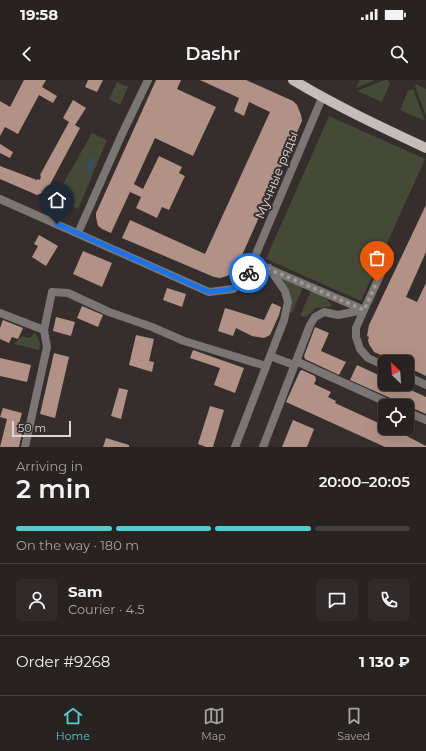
<!DOCTYPE html>
<meta charset="utf-8">
<style>
:root{--surface:#282221;--page:#302a2a;--text:#f1f3f6;--muted:#a5a4a5;--line:#443f3f;--accent:#52cdce}
body{margin:0;font-family:Montserrat,sans-serif;background:var(--page);color:var(--text);height:100vh;display:flex;flex-direction:column;font-size:15px;white-space:nowrap}
*{box-sizing:border-box;margin:0}
p{font-size:13px;color:var(--muted)}
.icon{flex:none;width:22px;height:22px;fill:none;stroke:currentColor;stroke-width:2;stroke-linecap:round;stroke-linejoin:round}
.map{position:relative;height:367px;overflow:hidden}
.drawer{display:flex;flex-direction:column;background:var(--surface);flex:1}
.drawer>*{flex:none}
.needle{width:26px;rotate:335deg}
.fabs{position:absolute;left:378px;top:275px;display:grid;gap:8px}
.fabs a{display:grid;place-items:center;width:36px;height:36px;border-radius:6px;background:var(--surface);box-shadow:0 4px 16px #0002,0 0 0 1px var(--line);font-size:20px}
.scale{position:absolute;left:12px;bottom:10px;width:59px;box-sizing:border-box;padding-left:4px;border:2px solid #dad6d4;border-top:0;font-size:11px;line-height:14px;white-space:nowrap;color:#dad6d4;-webkit-text-stroke:3px #352e2c;paint-order:stroke}
.pin{position:absolute;display:grid;place-items:center;width:34px;height:34px;color:#fff;margin:-41px -17px;border-radius:50% 50% 50% 0;rotate:-45deg;box-shadow:0 0 4px #0007}
.pin .icon{rotate:45deg}
.courier{position:absolute;display:grid;place-items:center;width:40px;height:40px;margin:-20px;border:3px solid #1a73e8;border-radius:50%;background:#fff;color:#222;box-shadow:0 1px 5px #0007}
.headline em{font-style:normal;font-weight:600}
.headline div{display:flex;flex-direction:column-reverse}
.headline{display:flex;align-items:center;justify-content:space-between;height:68px;padding:0 16px}
h1{font-size:26px;font-weight:600;line-height:30px}
.bar{display:grid;grid-template-columns:repeat(4,1fr);gap:6px 4px;align-content:center;height:48px;padding:0 16px}
.bar i{height:5px;border-radius:3px;background:var(--line)}
.bar .current{background:var(--accent)}
.bar p{grid-column:span 4}
.line{display:flex;align-items:center;gap:10px;padding:0 16px;border-top:1px solid var(--line)}
.line div{flex:1}
.round{display:grid;place-items:center;flex:none;width:42px;height:42px;border-radius:6px;background:var(--page)}
.status{display:flex;justify-content:space-between;align-items:center;height:28px;padding:0 20px;background:var(--surface);direction:ltr}
.status svg{height:11px;fill:currentColor}
header{display:flex;justify-content:space-between;align-items:center;height:52px;padding:0 16px;background:var(--surface);font-size:18px;font-weight:600}
.tabs{display:flex;justify-content:space-around;align-items:center;height:56px;border-top:1px solid var(--line);background:var(--surface);font-size:11px;color:var(--muted)}
.tabs a{display:grid;justify-items:center;gap:2px}
.tabs .current{color:var(--accent)}
.map>svg:first-child{display:block}
.green{fill:#444a36}
.water{fill:#384e62}
.building{fill:#b29286}
.lines{fill:none;stroke-linecap:round;stroke-linejoin:round}
.minor{stroke:#7a7675;stroke-width:8}
.major{stroke:#c4bdba;stroke-width:10}
.done{stroke:#a09b99;stroke-width:4;stroke-dasharray:0 7.2}
.route{stroke:#1a73e8;stroke-width:5}
.labels{text-anchor:middle;stroke-width:4;stroke-linejoin:round;paint-order:stroke}
.street-label{font-size:13px;fill:#dad6d4;stroke:#352e2c}
</style>
<div class="status"><b>19:58</b><svg viewBox="0 0 49 12"><path d="M0 12V9h3v3zM5 12V6h3v6zM10 12V3h3v9zM15 12V0h3v12zM26 1h20v11H26zM47 4h2v5h-2z"/></svg></div>
<header><svg class="icon" aria-label="back" viewBox="0 0 24 24"><path d="M15 5l-7 7 7 7"/></svg>Dashr<svg class="icon" aria-label="search" viewBox="0 0 24 24"><circle cx="10" cy="10" r="6"/><path d="M15 15l6 6"/></svg></header>
<div class="map">
<svg width="426" height="367" viewBox="0 0 426 367">
<rect width="100%" height="100%" fill="#352e2c"/>
<path class="green" d="M360,0H375L356,8Z
M384,0H388L390,3L382,22L357,11Z
M117,2L128,7L120,25L109,19Z
M416,4L426,9V36L415,6Z
M413,9L425,41L400,30L408,11Z
M329,36L425,79L361,221L266,179Z
M92,53L107,60L78,129L55,118Z
M282,198L303,207L292,233L290,232C292,224 292,216 288,209C285,205 282,203 282,198Z
M311,210C320,214 327,217 332,226L316,228L306,237L300,236Z
M35,252L40,263L39,270L14,264L22,256L30,258Z"/>
<path class="water" d="M91,76L96,79L88,96L86,88Z"/>
<path class="building" d="M24,0H46L42,7L57,16L53,23L39,15L18,54L5,47L0,56V21L10,27Z
M88,0H103L97,12L85,7Z
M156,0H181L177,9L216,27L193,76L155,58L134,104L143,109L159,76L182,87L179,93L185,96L169,130L162,127L157,138L136,128L141,117L130,112L111,153L102,149L98,146L96,137V133Z
M200,0H246L293,21L297,25L301,35L302,41L235,191L227,196L220,198L214,197L122,158L130,140L205,174L270,32L249,22L244,36L234,31L239,18Z
M73,20L86,28L75,45L80,48L46,112L37,115L0,99V86L37,100L38,99L40,100L41,96L40,95L69,42L63,38Z
M0,64L13,72L10,78L0,73Z
M426,125V172L406,217L417,222L426,203V296L407,287V282H397L374,272L369,264L368,260L369,257L367,256L369,245Z
M39,155L58,166L46,186L32,177L38,166L34,164Z
M83,171L112,183L102,207L73,194Z
M167,208L186,214L182,227L163,220Z
M272,223L281,227L279,235L270,255L264,258L252,256L236,248L233,256L218,251L225,228L264,240Z
M82,226L103,235L98,247L77,238Z
M56,237L75,242L71,256L53,251Z
M3,240L23,248L18,259L12,257L9,263L0,259V248Z
M315,247L329,253L321,271L346,282L339,295L305,279L304,276Z
M136,255L154,259L149,281L154,282L152,292L129,285Z
M193,270L244,288L235,313L214,305L220,288L190,278Z
M54,273L69,277L55,338L40,334Z
M0,278L31,285L27,302L0,296Z
M357,285L385,298V304H398L426,317V334L350,300Z
M302,290L315,296L316,300L314,304L331,312L328,317L336,321L335,323L385,346V348H390L399,352L426,366V367H385L286,322L300,291Z
M119,308L128,310L121,339L111,336Z
M210,326L224,330L213,367H206L198,364Z
M3,328L22,333L17,351L22,353L19,367H0L7,339L0,337Z
M293,340L314,349L307,367H282Z
M106,358L129,365V367H103Z"/>
<g class="lines">
<path class="minor" d="M0,119L209,212L233,209L245,200L322,18
M78,153L122,54L148,0
M253,182L364,230
M0,233L44,250
M270,276L294,285
M297,279L298,282L395,326
M385,286L368,278L360,269L356,257V248L364,230L390,174
M407,296L426,305
M407,332L426,340
M25,367L47,267L44,250L52,212L68,213L109,232L152,247L184,261L266,286
M235,367L284,240L288,222L285,211L269,188
M263,367L310,245L315,237L324,232L338,235L364,230"/>
<path class="major" d="M293,0C336,26 381,47 426,68"/>
</g>
<g class="lines">
<path class="done" d="M249,193L253,182L364,230L377,202"/>
<path class="route" d="M57,144L209,212C226,210 240,211 249,193"/>
</g>
<g class="labels">
<g class="street-label">
<text transform="translate(276 95) rotate(-68)" y="5">Мучные ряды</text>
</g>
</g>
</svg>
<div class="fabs">
<a><svg class="needle" viewBox="-14 -14 28 28"><path d="M0-13l5 13h-10z" fill="#e53935"/><path d="M0 13l5-13h-10z" fill="#a5a4a5"/></svg></a>
<a><svg class="icon" aria-label="locate" viewBox="0 0 24 24"><circle cx="12" cy="12" r="6"/><path d="M12 2v4M12 18v4M2 12h4M18 12h4"/></svg></a>
</div>
<div class="scale">50 m</div>
<div class="pin" style="left:377px;top:202px;background:#ea580c"><svg class="icon" aria-label="bag" viewBox="0 0 24 24"><path d="M5 8h14l-1 12H6zM9 8a3 3 0 0 1 6 0"/></svg></div>
<div class="pin" style="left:57px;top:144px;background:#1f2937"><svg class="icon" aria-label="home" viewBox="0 0 24 24"><path d="M3 11l9-7 9 7M6 9v11h12V9"/></svg></div>
<div class="courier" style="left:249px;top:193px"><svg class="icon" aria-label="bike" viewBox="0 0 24 24"><circle cx="6" cy="16" r="4"/><circle cx="18" cy="16" r="4"/><path d="M6 16l4-8h5l3 8M10 8l3 8H6M13 5h3"/></svg></div>
</div>
<section class="drawer">
<div class="headline"><div><h1>2 min</h1><p>Arriving in</p></div><em>20:00–20:05</em></div>
<div class="bar"><i class="current"></i><i class="current"></i><i class="current"></i><i></i><p>On the way · 180 m</p></div>
<div class="line" style="height:72px"><a class="round"><svg class="icon" aria-label="person" viewBox="0 0 24 24"><circle cx="12" cy="8" r="4"/><path d="M4 21q1-7 8-7t8 7"/></svg></a><div><b>Sam</b><p>Courier · 4.5</p></div><a class="round"><svg class="icon" aria-label="chat" viewBox="0 0 24 24"><path d="M4 5h16v11H9l-5 4z"/></svg></a><a class="round"><svg class="icon" aria-label="phone" viewBox="0 0 24 24"><path d="M5 4h4l2 5-3 2q2 4 5 5l2-3 5 2v4C11 20 4 13 5 4z"/></svg></a></div>
<div class="line" style="height:52px"><div>Order #9268</div><b>1 130 ₽</b></div>
</section>
<nav class="tabs">
<a class="current"><svg class="icon" aria-label="home" viewBox="0 0 24 24"><path d="M3 11l9-7 9 7M6 9v11h12V9"/></svg>Home</a>
<a><svg class="icon" aria-label="map" viewBox="0 0 24 24"><path d="M3 6l6-2 6 2 6-2v14l-6 2-6-2-6 2zM9 4v14M15 6v14"/></svg>Map</a>
<a><svg class="icon" aria-label="saved" viewBox="0 0 24 24"><path d="M7 4h10v16l-5-4-5 4z"/></svg>Saved</a>
</nav>
